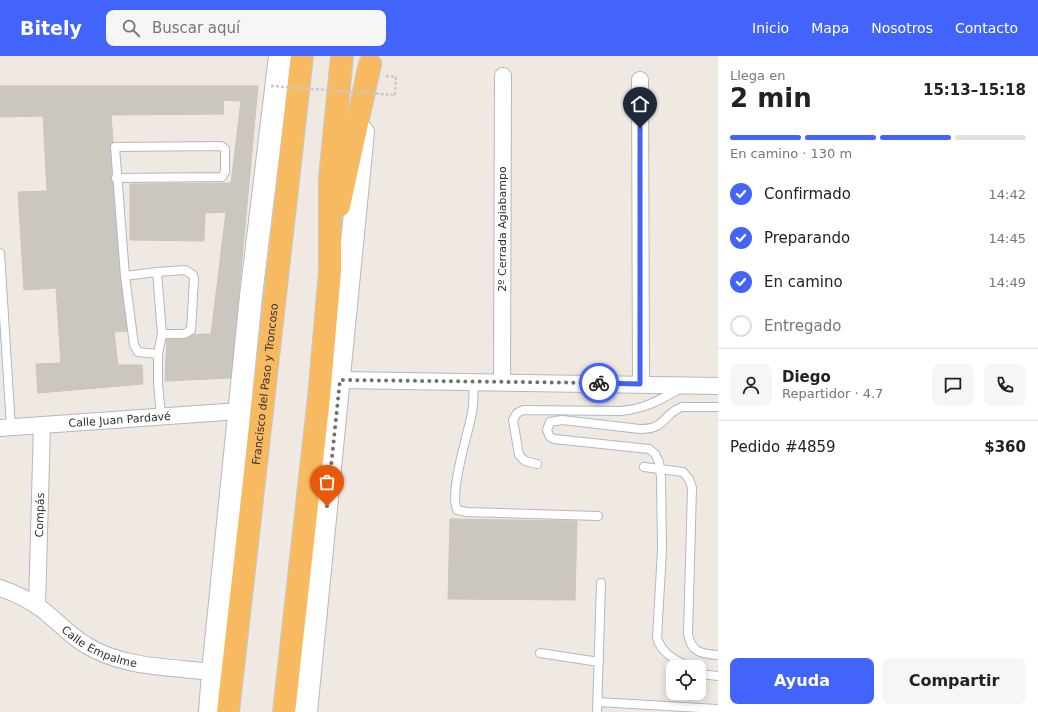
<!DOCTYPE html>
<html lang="es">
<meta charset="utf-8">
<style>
:root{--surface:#fff;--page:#f6f6f6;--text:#222;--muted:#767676;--line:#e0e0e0;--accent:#4264fb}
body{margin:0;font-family:"DejaVu Sans",sans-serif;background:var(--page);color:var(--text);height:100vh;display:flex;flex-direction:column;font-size:15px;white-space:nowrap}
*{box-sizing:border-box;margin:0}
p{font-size:13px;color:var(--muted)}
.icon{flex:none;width:22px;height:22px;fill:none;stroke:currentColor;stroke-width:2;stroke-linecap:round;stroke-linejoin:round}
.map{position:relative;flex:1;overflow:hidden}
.side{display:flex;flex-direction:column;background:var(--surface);width:320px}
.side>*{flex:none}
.fabs{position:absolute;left:666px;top:604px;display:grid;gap:8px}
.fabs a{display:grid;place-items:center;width:40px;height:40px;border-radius:8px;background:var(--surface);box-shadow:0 2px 10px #0003;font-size:20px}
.pin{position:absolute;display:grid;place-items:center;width:34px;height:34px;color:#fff;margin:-41px -17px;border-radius:50% 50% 50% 0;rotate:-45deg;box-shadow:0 0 4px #0007}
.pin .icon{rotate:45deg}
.courier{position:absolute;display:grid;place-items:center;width:40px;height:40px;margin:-20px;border:3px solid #4264fb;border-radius:50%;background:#fff;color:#222;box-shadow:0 1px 5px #0007}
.summary em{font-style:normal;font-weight:700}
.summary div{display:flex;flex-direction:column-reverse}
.summary{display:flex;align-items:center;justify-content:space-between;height:68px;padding:0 12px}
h1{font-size:26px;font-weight:700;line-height:30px}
.bar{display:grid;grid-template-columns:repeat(4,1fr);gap:6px 4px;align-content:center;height:48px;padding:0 12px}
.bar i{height:5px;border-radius:3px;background:var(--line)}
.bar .active{background:var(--accent)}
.bar p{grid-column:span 4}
.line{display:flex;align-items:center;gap:10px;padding:0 12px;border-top:1px solid var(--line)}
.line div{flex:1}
.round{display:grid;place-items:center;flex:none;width:42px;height:42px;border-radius:8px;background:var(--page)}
ol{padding:0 12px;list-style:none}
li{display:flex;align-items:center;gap:12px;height:44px}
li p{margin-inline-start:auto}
li .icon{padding:4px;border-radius:50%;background:var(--accent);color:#fff;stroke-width:4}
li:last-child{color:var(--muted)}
li i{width:22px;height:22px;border:2px solid var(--line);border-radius:50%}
.cta{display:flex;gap:8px;margin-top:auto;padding:8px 12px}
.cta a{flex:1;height:46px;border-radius:8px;background:var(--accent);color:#fff;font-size:16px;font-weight:700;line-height:46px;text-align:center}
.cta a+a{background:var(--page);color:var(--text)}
header{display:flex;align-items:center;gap:24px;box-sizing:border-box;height:56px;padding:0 20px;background:var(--accent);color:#fff}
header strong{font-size:19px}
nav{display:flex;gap:22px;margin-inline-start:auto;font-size:14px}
.search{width:280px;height:36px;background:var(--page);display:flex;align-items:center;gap:10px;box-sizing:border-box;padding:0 14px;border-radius:8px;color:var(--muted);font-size:15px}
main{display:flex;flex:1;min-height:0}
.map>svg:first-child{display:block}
.building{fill:#cbc7bf;stroke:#cbc5ba}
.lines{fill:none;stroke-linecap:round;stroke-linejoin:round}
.service-casing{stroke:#b4b7c1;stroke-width:10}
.minor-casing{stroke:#b4b7c1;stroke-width:18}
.secondary-casing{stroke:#b4b7c1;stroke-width:24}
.trunk-casing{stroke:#c9c9c9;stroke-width:24}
.path{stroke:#c9c9c9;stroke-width:2.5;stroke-dasharray:3 2;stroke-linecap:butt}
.service{stroke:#fff;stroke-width:8}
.minor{stroke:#fff;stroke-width:16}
.secondary{stroke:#fff;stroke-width:22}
.trunk{stroke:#f8ba60;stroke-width:22}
.path-bridge{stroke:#c9c9c9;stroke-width:2.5;stroke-dasharray:3 2;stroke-linecap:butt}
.done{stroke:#726f6d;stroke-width:4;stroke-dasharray:0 7.2}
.route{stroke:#4264fb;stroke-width:5}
.labels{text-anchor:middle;stroke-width:3;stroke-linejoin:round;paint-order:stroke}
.street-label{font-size:11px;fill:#2e2e2e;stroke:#fff}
</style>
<header>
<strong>Bitely</strong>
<div class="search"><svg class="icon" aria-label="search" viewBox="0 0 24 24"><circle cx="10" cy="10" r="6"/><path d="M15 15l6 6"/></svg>Buscar aquí</div>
<nav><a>Inicio</a><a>Mapa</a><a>Nosotros</a><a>Contacto</a></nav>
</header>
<main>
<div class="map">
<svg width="718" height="656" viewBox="0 0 718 656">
<rect width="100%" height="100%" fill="#efe9e1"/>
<path class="building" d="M0,30H258L231,322L165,325L167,279L211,278L226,156L205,157L204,185L130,184V128L231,127L241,45L223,44L224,58L111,59L128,275L114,276L118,309H142L143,328L38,337L36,308L61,307L56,232L24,234L18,136L47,135L43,60L0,61Z
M450,463L577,465L575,544L448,543Z"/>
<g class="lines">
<g class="service-casing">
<path id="service" d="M116,122L222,121L225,116V93L221,90L115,91L125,220L134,289L138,296L158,298
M0,197L11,371
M157,216L185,214L193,219L194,223L191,274L184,278H162
M125,220L157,216L162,278L158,298V327L161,360
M474,327C473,337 474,348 472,357C468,378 449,436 457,454L467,456L598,460
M537,408L525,405L519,399L513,364L517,357L523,354L620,355C645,353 660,344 681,332
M644,411L683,416L689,423L692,432L688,578C691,596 701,598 718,599
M540,597L599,606
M688,611C675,603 662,598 657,582L662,494L661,421L659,406L655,398L649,393L554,383L550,381L547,374L550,366L562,364L640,373C667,373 662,358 682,351H718
M699,618L718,620
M598,646L718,653
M597,656L601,527"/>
</g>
<g class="minor-casing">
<g id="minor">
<path d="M640,24L641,328"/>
<path d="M340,324L718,330"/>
<path d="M502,326L503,20"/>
<path id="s1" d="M0,372L239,355"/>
<path id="s2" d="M0,532C12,536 25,542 36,549C53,560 67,578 86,589C123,612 170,611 213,616"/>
<path id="s3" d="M37,550L42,369"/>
</g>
</g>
<g class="secondary-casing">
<path id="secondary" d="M210,656L213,616L251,240L280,0
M306,656L363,76"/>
</g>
<g class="trunk-casing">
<g id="trunk">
<path d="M339,150L370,8"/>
<path id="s4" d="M228,656L302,0"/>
<path d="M284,656L319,341L330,215V122L342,0"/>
</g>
</g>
<path class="path" d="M386,20L396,21L395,39"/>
<use href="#service" class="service"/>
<use href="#minor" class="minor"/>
<use href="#secondary" class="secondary"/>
<use href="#trunk" class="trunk"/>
<path class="path-bridge" d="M271,30L395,39"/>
</g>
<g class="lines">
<path class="done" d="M327,450L340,324L599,327"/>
<path class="route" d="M599,327L640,328V72"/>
</g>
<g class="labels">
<g class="street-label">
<text transform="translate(502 173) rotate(-90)" y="4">2º Cerrada Agiabampo</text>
<text dy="4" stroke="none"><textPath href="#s4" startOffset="330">Francisco del Paso y Troncoso</textPath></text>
<text dy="4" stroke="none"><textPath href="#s1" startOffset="120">Calle Juan Pardavé</textPath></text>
<text dy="4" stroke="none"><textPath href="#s3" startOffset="91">Compás</textPath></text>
<text dy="4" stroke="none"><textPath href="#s2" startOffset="117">Calle Empalme</textPath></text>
</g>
</g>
</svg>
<div class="fabs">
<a><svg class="icon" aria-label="locate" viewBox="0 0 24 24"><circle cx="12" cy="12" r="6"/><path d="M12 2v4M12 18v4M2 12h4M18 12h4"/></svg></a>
</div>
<div class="pin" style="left:327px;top:450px;background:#ea580c"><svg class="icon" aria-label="bag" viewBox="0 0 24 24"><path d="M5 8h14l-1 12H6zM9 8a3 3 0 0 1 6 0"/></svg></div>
<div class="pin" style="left:640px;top:72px;background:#1f2937"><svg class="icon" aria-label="home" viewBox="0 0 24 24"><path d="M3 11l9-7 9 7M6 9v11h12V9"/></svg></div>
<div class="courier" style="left:599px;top:327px"><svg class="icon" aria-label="bike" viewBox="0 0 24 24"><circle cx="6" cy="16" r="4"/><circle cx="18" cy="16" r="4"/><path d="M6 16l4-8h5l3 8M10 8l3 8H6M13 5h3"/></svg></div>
</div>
<section class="side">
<div class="summary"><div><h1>2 min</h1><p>Llega en</p></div><em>15:13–15:18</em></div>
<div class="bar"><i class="active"></i><i class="active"></i><i class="active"></i><i></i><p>En camino · 130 m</p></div>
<ol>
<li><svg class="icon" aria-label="check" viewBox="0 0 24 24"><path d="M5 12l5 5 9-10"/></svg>Confirmado<p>14:42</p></li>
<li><svg class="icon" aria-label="check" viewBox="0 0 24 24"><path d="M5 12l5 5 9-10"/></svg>Preparando<p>14:45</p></li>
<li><svg class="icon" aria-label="check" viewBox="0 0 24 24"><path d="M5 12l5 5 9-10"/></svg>En camino<p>14:49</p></li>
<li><i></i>Entregado</li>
</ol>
<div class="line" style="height:72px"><a class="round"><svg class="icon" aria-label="person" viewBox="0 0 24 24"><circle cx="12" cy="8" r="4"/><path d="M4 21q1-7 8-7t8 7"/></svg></a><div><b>Diego</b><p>Repartidor · 4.7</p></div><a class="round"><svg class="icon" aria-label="chat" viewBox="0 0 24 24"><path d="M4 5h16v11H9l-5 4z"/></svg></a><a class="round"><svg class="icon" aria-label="phone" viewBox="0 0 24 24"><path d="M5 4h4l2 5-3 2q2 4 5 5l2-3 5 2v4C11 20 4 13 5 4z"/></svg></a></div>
<div class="line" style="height:52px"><div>Pedido #4859</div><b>$360</b></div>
<div class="cta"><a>Ayuda</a><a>Compartir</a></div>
</section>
</main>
